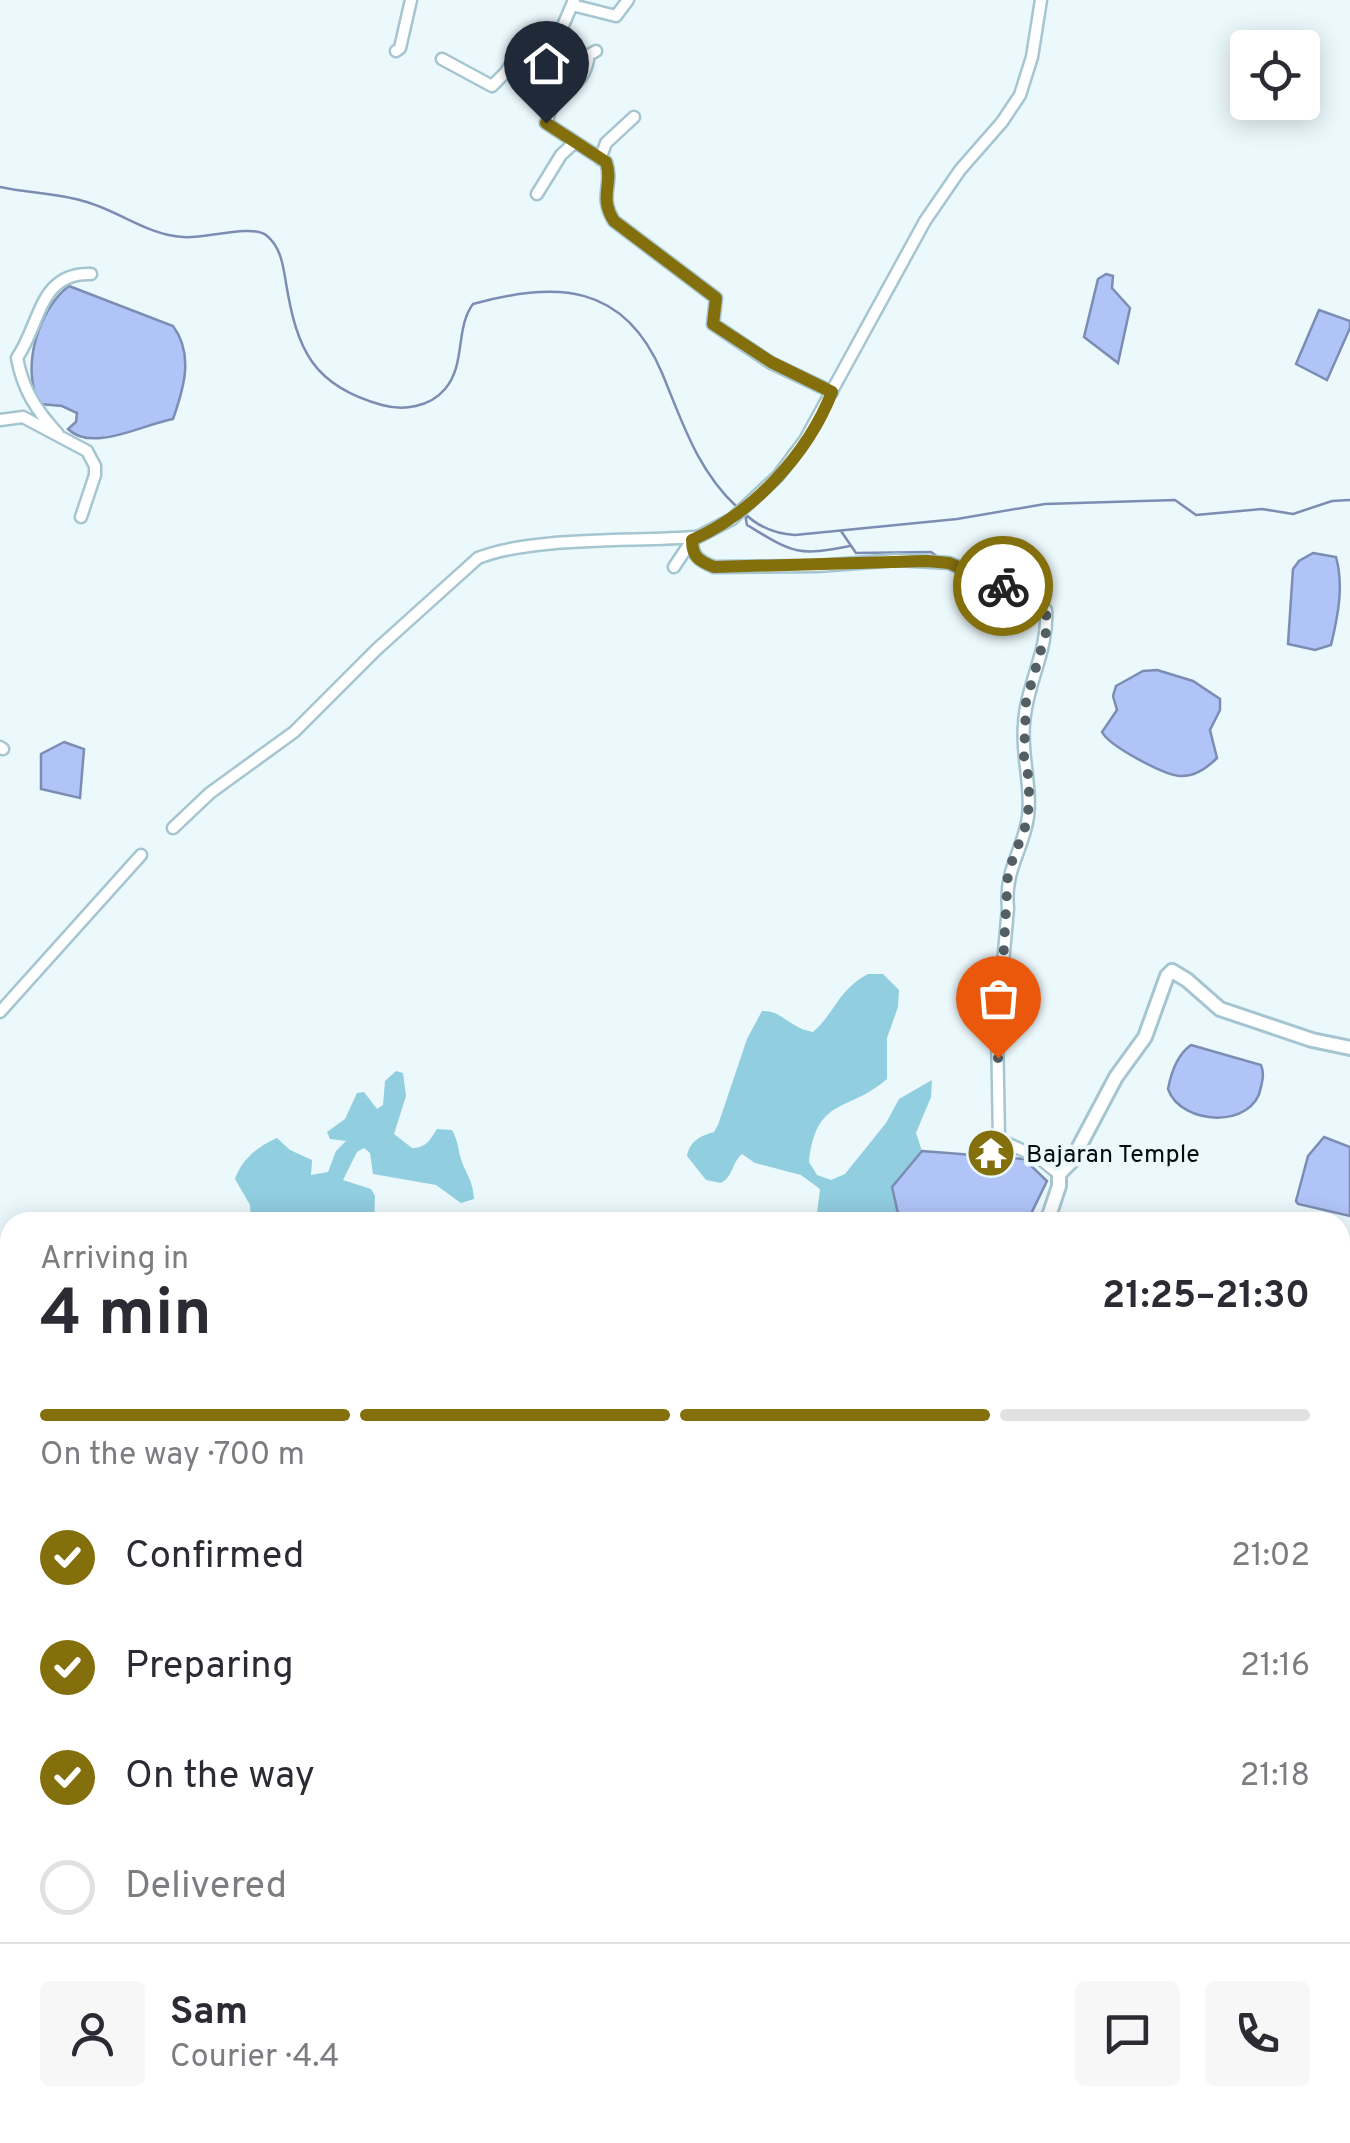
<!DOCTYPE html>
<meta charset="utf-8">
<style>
:root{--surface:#fff;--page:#f7f7f7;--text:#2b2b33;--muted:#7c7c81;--line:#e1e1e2;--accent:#846f0d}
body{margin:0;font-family:Overpass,sans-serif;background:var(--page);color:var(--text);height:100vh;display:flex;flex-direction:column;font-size:38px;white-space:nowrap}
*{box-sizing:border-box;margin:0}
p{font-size:32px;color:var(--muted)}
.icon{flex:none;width:55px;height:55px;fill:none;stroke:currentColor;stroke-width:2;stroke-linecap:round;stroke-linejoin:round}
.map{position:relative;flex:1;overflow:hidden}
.sheet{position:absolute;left:0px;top:1212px;width:1350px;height:932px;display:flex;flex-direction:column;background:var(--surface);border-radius:30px 30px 0 0;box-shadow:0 5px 25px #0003}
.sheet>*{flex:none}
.buttons{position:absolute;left:1230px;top:30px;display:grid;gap:20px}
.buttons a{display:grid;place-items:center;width:90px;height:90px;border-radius:10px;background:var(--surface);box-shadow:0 5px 25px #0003;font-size:50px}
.pin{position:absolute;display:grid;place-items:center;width:85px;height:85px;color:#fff;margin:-102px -42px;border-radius:50% 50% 50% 0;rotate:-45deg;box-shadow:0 0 10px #0007}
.pin .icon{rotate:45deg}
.courier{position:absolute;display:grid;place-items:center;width:100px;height:100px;margin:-50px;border:8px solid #846f0d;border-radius:50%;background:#fff;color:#222;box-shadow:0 2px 12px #0007}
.summary em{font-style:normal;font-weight:700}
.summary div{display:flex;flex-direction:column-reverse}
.summary{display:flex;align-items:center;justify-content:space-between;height:170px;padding:0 40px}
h1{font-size:65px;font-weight:700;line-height:75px}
.bar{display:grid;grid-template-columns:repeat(4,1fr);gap:15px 10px;align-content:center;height:120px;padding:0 40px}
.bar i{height:12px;border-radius:8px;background:var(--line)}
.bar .active{background:var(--accent)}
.bar p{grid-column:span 4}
.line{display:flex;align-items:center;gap:25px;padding:0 40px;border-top:2px solid var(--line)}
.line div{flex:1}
.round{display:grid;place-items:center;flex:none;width:105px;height:105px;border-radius:10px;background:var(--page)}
ol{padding:0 40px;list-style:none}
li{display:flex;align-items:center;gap:30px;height:110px}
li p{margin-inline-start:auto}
li .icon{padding:10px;border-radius:50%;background:var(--accent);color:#fff;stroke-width:4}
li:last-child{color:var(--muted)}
li i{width:55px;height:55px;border:5px solid var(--line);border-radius:50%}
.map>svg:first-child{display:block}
.green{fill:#91cee0}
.water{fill:#b0c4f8;stroke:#7c8db3;stroke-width:2.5}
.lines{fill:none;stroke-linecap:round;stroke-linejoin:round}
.stream{stroke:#7c8db3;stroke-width:2.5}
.minor-casing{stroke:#a5c6d0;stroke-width:15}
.tertiary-casing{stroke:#a5c6d0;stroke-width:18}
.minor{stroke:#fff;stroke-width:10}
.tertiary{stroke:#fff;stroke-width:12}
.done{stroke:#545f63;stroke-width:10;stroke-dasharray:0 18}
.route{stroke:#846f0d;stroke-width:12}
.labels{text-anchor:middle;stroke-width:9;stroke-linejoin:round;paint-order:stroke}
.poi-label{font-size:25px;fill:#030d11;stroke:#ebf8fc;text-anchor:start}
</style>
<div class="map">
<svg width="1350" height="2143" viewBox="0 0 1350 2143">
<rect width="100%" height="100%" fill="#ebf8fc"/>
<path class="green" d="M868,974H883L899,990L898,1007L887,1038V1079C848,1113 816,1096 809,1162L817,1175L831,1180L845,1174L886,1123L899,1099L932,1080L931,1097L916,1133L922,1151L892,1187L900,1222H816L820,1189L801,1175L755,1163L742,1154C732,1162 733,1177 721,1183L706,1180L687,1156C690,1141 700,1136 714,1132L718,1125L747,1039L762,1011C782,1010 789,1028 813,1032C835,1013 838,990 868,974Z
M396,1071L403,1073L406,1096L394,1134L412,1148C426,1148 430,1140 437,1129L452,1130C459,1142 458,1153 463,1165C469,1178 473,1184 474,1199L461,1203L436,1185L373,1174L370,1153L364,1148L357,1152L343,1180L371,1189L375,1196L374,1222H251L250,1205L235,1179C242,1159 257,1147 277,1138L290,1150L312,1160L311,1175L328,1172L336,1151L346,1141L330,1139L327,1132L345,1119L357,1093L364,1092L377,1109L383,1105L385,1081Z"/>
<path class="water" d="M1106,274L1113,276L1112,288L1130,308L1118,363L1084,337L1098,279Z
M69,286L173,326C194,354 184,388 173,419C144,424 92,453 68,429L76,422L77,413L62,406L40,404C20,370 38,309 69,286Z
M1319,310L1350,321V328L1327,380L1296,364Z
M1313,553L1336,557C1344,586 1338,616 1331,645L1315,650L1288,644L1293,569L1299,561Z
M1157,670L1193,681L1220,699V710L1210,730L1217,758C1208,767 1194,777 1180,776C1164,775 1109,746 1102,732L1117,710L1113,696L1116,686L1143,671Z
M64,742L84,749L80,798L41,789V754Z
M1191,1045L1261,1065C1264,1073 1263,1078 1261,1087C1254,1129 1181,1126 1168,1089C1171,1073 1178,1054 1191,1045Z
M1324,1137L1350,1147V1216L1298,1204L1296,1201L1308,1156Z
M922,1151L1024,1159L1047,1181L1027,1222H900L892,1187Z"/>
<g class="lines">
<path class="stream" d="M0,187C27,193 56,193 83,201C118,210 147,235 183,237C205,239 250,224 266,235C281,247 283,265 286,283C297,350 313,386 382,405C403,411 430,407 445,389C466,365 455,328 473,304C556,281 624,283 662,373C682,421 697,470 737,507
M743,512C758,527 774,534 795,535L957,519L1045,504L1175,500L1196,515L1262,509L1293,514L1332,501L1350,500
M745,514L747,525C792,552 796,557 850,546
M841,531L856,553L931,552L939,558"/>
<g class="minor-casing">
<path id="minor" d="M574,0L552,51L548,93L555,97L546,123L606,162C614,184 598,196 614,221L716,298L713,324L771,363L832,392
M572,5L616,16L628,0
M396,51L400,48L411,0
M442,59L492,86L506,72L522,47L530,51H552
M506,72L538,84L548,93
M555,97C576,81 584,83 589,55L596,51
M600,159L606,143L634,117
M537,194L561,155L574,143
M0,420L23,417L87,451L95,466V475L81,517
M58,434C36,410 23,390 17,358C41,323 39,272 91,274
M692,540C692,557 700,561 714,567L818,566L897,560L949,563L1017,592L1046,610C1049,650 1026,685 1024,724C1021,756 1032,785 1028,817C1023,851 1004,870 1008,908L999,1007L1002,1013L997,1029L999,1140L1038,1157L1059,1174
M674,567L692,540L732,519L778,476L805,440L925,221L960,170L1002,122L1020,95L1032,57L1041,0
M0,747L3,749
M173,828L210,793L294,732L377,649L478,558C534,536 633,542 695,537
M0,1012L141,855
M0,1871L10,1872
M1340,1872L1350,1873"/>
</g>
<g class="tertiary-casing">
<path id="tertiary" d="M1047,1222L1059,1186V1174L1071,1162L1116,1077L1145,1037L1167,976L1172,971L1187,980L1220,1009L1312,1040L1350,1048
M606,2143L609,2135"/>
</g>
<use href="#minor" class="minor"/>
<use href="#tertiary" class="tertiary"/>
</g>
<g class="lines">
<path class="done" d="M998,1058L1008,872L1027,822L1029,803V779L1024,758L1026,702L1047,629L1046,610L1003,586"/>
<path class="route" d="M546,123L606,162C614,184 598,196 614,221L716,298L713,324L771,362L832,392C808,454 752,514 692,540C692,557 699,561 714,567L927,561L949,563L1003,586"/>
</g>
<defs>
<g id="temple-disc" transform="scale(2.5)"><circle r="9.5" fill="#846f0d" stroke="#ebf8fc"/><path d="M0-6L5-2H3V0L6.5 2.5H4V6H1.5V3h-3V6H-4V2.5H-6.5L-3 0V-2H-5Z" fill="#fff"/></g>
</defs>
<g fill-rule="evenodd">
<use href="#temple-disc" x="991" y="1153"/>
</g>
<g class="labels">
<g class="poi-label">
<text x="1026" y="1162">Bajaran Temple</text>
</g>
</g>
</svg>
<div class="buttons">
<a><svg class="icon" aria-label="locate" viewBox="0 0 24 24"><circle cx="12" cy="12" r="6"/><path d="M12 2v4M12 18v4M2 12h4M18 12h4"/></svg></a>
</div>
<div class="pin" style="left:998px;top:1058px;background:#ea580c"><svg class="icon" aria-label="bag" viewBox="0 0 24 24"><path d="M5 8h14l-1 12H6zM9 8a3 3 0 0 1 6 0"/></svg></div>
<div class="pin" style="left:546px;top:123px;background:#1f2937"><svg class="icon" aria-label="home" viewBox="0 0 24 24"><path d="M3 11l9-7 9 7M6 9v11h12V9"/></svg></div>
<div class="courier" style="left:1003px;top:586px"><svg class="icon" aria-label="bike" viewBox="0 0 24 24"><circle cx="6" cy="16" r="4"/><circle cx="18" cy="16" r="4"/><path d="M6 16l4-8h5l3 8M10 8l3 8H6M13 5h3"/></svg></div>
<section class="sheet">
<div class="summary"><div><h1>4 min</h1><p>Arriving in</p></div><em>21:25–21:30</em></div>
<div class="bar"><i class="active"></i><i class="active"></i><i class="active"></i><i></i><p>On the way · 700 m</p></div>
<ol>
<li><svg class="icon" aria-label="check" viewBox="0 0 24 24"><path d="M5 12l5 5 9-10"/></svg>Confirmed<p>21:02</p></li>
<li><svg class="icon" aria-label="check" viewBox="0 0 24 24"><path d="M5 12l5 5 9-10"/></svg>Preparing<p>21:16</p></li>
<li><svg class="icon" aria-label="check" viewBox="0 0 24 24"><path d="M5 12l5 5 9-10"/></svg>On the way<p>21:18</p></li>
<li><i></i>Delivered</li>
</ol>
<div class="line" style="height:180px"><a class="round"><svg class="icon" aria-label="person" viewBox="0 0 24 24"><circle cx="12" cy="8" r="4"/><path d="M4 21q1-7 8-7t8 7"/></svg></a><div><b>Sam</b><p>Courier · 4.4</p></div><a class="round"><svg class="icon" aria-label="chat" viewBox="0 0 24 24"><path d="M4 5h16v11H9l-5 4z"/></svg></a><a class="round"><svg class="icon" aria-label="phone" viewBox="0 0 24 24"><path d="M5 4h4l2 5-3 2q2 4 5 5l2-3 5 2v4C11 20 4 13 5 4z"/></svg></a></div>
</section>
</div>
